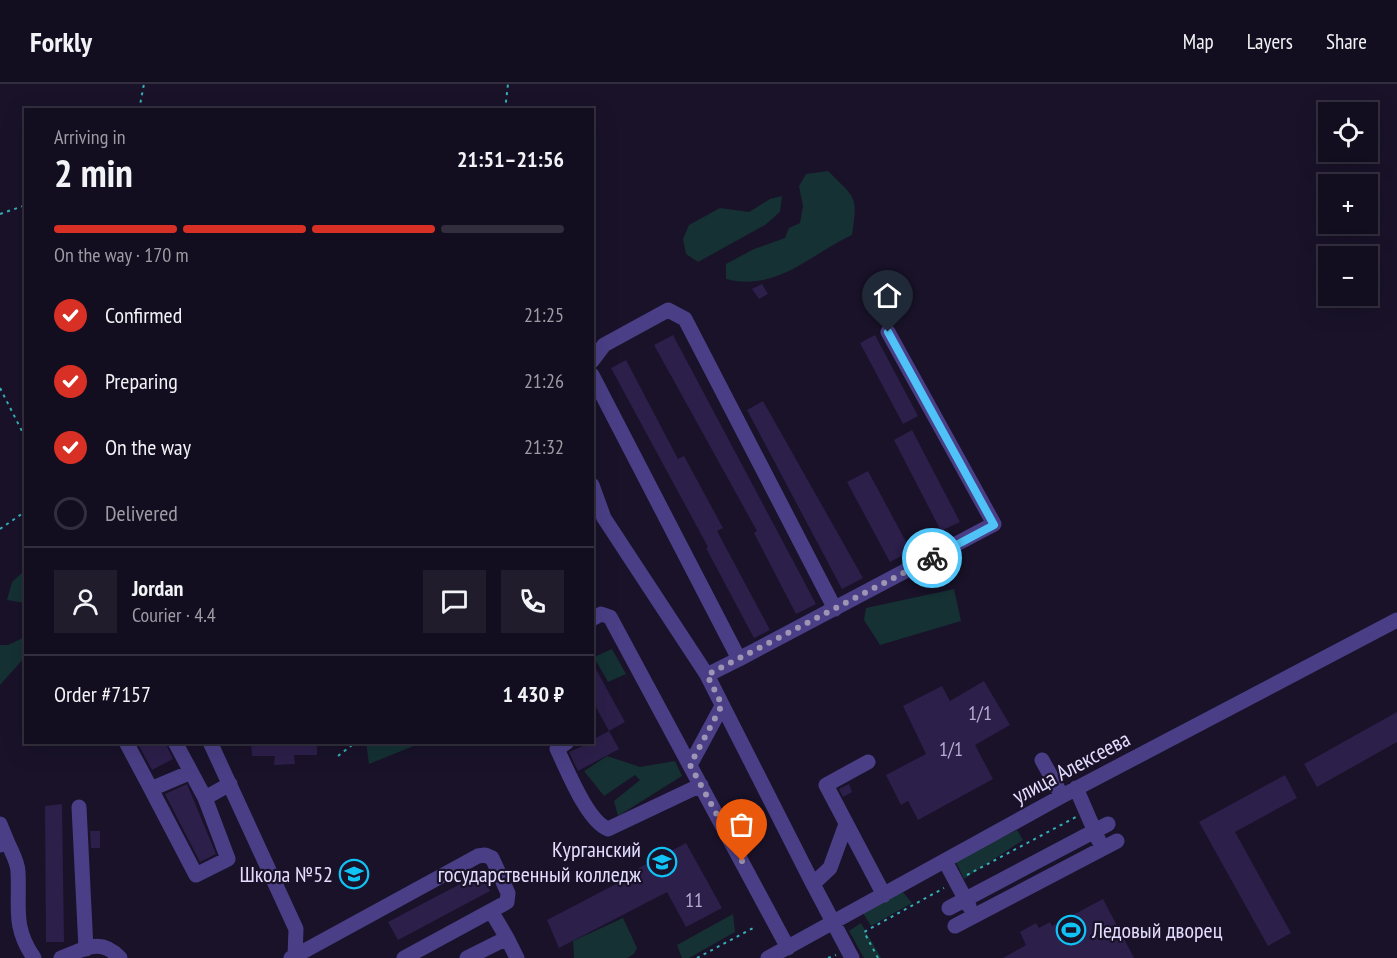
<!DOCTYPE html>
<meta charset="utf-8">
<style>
:root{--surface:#130e1f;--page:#201c2c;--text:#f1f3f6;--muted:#9d9ca4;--line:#322e3d;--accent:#d93025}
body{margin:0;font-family:"PT Sans Narrow",sans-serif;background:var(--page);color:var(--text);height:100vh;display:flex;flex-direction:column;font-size:22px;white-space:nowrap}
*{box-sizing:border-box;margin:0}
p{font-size:20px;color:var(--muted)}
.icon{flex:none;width:33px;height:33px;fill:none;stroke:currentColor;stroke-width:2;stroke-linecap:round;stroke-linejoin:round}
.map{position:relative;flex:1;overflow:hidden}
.sheet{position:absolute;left:24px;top:24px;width:570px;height:636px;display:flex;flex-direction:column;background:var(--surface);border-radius:0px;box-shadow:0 6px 24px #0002,0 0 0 2px var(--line)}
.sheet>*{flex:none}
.tools{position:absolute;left:1318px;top:18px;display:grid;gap:12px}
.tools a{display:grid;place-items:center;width:60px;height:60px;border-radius:0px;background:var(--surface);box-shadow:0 6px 24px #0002,0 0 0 2px var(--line);font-size:30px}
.pin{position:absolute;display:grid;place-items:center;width:51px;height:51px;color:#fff;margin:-62px -26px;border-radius:50% 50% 50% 0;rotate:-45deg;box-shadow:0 0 6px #0007}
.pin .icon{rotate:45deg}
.courier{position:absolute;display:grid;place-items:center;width:60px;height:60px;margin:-30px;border:4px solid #4fc3f7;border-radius:50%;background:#fff;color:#222;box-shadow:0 2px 8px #0007}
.overview em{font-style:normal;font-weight:700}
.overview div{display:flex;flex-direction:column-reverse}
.overview{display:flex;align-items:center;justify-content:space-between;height:102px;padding:0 30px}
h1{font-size:39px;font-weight:700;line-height:45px}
.bar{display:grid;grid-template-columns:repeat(4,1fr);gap:9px 6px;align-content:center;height:72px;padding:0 30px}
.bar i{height:8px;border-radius:4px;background:var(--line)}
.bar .on{background:var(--accent)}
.bar p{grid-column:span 4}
.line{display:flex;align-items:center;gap:15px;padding:0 30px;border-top:2px solid var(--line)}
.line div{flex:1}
.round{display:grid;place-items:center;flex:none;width:63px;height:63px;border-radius:0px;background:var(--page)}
ol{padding:0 30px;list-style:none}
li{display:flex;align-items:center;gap:18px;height:66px}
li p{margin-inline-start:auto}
li .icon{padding:6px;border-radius:50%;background:var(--accent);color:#fff;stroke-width:4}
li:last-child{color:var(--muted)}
li i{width:33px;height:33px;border:3px solid var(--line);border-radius:50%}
header{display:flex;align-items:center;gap:36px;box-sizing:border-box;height:84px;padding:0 30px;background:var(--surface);border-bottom:2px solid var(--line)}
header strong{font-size:28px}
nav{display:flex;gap:33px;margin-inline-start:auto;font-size:21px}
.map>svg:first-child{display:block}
.green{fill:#153133}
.building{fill:#2c1f4a}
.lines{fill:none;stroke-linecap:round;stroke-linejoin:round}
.path{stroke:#36afb7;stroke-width:2;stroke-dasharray:3 4.5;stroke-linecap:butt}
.minor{stroke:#4a3f86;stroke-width:15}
.done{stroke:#9d95b3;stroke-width:6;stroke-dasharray:0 10.8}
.route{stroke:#4fc3f7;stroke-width:8}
.labels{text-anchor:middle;stroke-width:4.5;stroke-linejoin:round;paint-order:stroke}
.number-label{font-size:20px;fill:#b6add0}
.street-label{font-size:22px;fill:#e4dcfd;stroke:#191229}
.poi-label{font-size:22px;fill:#e4dcfd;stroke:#191229;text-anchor:end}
</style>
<header>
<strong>Forkly</strong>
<nav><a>Map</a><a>Layers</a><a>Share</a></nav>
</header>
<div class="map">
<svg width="1397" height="874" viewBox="0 0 1397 874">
<rect width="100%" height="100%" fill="#191229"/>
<path class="green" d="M828,87C856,115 858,111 852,151C810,170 778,208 726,195V180L754,165L785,154L789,144L800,139L803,122L799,102L806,90Z
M782,112L780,128L765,141L698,178L686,170L683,155L689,141L720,124L749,128L770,115Z
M25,486V519L7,516L12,498Z
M954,505L961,537L880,561L864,536L866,524Z
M25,553V573L0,601V561H8Z
M612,565L626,590L608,598L594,573Z
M366,658H421V659L369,680Z
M607,672L640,683L675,677L682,692L618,732L614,717L640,696L635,691L604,712L584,687Z
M1017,746L1023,756L964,795L955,776Z
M902,807L912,819L871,842L861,826Z
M733,830L735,848L689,874H682L677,861Z
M623,834L637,864L634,870L627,874H574L573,857Z
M861,839L881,874H864L849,847Z"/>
<path class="building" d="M762,200L768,210L759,215L752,205Z
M673,251L816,520L796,530L754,449L757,447L654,261Z
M875,251L918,332L903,340L860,259Z
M626,276L678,375L684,372L723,444L717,447L770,546L754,554L706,464L708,463L611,284Z
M763,317L863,494L842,505L747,326Z
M912,346L960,438L941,447L894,356Z
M868,387L911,467L890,478L847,398Z
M592,578L625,638L609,647L592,616Z
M984,597L1010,641L975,661L993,695L918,736L908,717L901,721L886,691L926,670L903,622L942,602L950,617Z
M1397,628V658L1317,703L1304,680Z
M609,647L619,665L578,687L569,668L592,658V656Z
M137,658H165L173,675L152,686Z
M251,658H317V671H294L295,680L274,681L275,672H252Z
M1285,691L1297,714L1235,748L1291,849L1268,862L1199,738Z
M187,700L216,770L200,778L165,710Z
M849,700L852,708L843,713L839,705Z
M62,720L64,858H46L45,722Z
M90,747H100V764H91Z
M686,759L722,824L686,843L667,808L559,864L547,836L637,789L635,786Z
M481,789L490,807L398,856L388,838Z
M1103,815L1134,874H1003L1026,861L1020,848L1036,839L1039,844L1050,838L1052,842Z"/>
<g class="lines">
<path class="path" d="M139,26L144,0
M505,26L508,0
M0,130L26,121
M0,304L26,355
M0,445L26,427
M338,672L356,658
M967,791L1076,733
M697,874L755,843
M828,874L836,871
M878,874L864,848L944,804"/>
<path class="minor" d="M592,277L604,261L668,226L685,235L835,525
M592,291L739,575L707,591
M592,401L604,434L707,591L813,800
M592,535L601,530L610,533L788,864
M739,575L994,440L888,248
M126,658L151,705L191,688
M210,658L296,845L295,872L291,874
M567,658L557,665C567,685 587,737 608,745L701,701
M1042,676L1062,712
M868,678L826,701L884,811
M690,681L722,622
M1076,704L1099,757
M151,705L196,791L228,775L205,714L175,658
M205,714L230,700
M79,723L86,865
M0,740L7,757L0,761
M846,740L830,784L813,800L852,874
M7,757C11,767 18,778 18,788C20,823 12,842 34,874
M945,777L969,822
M949,824L1108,740
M491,827L507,854
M955,842L1117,757
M295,872L478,772L485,771L492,774L508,809L507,818L404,874
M61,874C85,865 100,853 120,874
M467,874L507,854L517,874
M768,874L1062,712L1397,536"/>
</g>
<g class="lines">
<path class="done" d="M742,777L690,681L722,621L707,591L932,474"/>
<path class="route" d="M888,248L994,441L932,474"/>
</g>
<defs>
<g id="university-ring" transform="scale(1.5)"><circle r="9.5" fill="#191229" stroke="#11c3f5" stroke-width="1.5"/><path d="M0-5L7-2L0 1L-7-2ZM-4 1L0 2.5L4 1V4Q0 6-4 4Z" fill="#11c3f5"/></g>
<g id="school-ring" transform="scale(1.5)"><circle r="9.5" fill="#191229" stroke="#11c3f5" stroke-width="1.5"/><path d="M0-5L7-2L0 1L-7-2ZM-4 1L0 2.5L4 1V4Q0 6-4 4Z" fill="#11c3f5"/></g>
<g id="stadium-ring" transform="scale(1.5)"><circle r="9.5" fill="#191229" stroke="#11c3f5" stroke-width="1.5"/><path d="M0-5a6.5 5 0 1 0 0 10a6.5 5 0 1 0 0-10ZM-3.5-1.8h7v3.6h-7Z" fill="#11c3f5"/></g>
</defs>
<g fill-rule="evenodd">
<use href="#university-ring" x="662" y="778"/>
<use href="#school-ring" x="354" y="790"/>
<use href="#stadium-ring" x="1071" y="846"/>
</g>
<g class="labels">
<g class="number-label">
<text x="980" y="636">1/1</text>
<text x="951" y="672">1/1</text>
<text x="694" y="823">11</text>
</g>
<g class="street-label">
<text transform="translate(1071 683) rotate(-28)" y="8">улица Алексеева</text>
</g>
<g class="poi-label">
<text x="641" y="773">Курганский<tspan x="641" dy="25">государственный колледж</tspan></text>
<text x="333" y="798">Школа №52</text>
<text x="1092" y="854" text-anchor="start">Ледовый дворец</text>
</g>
</g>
</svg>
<div class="tools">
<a><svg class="icon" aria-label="locate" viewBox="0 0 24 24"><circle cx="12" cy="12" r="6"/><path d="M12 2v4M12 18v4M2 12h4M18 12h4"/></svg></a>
<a>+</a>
<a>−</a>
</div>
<div class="pin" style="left:742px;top:777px;background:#ea580c"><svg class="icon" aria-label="bag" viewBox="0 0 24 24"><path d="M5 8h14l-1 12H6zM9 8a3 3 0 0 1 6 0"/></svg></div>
<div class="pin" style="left:888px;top:248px;background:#1f2937"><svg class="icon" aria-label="home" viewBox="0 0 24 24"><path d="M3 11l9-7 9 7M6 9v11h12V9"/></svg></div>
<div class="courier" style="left:932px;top:474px"><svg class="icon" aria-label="bike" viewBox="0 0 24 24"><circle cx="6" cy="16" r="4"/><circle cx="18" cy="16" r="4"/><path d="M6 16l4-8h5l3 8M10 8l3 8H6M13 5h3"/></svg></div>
<section class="sheet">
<div class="overview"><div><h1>2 min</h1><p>Arriving in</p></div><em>21:51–21:56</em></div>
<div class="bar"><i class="on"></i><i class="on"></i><i class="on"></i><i></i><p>On the way · 170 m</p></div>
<ol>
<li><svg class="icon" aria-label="check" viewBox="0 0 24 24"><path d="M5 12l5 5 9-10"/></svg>Confirmed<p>21:25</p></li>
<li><svg class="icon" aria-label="check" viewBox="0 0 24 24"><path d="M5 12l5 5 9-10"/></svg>Preparing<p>21:26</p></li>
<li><svg class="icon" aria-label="check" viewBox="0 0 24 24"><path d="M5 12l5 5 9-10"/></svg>On the way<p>21:32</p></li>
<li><i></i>Delivered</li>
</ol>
<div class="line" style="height:108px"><a class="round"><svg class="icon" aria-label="person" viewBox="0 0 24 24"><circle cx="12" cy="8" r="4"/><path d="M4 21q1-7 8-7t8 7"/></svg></a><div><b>Jordan</b><p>Courier · 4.4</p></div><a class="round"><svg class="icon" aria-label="chat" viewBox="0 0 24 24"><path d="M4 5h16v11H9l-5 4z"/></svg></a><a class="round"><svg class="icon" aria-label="phone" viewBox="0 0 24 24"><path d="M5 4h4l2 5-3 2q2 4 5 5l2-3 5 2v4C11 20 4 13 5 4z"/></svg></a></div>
<div class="line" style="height:78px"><div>Order #7157</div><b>1 430 ₽</b></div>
</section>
</div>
